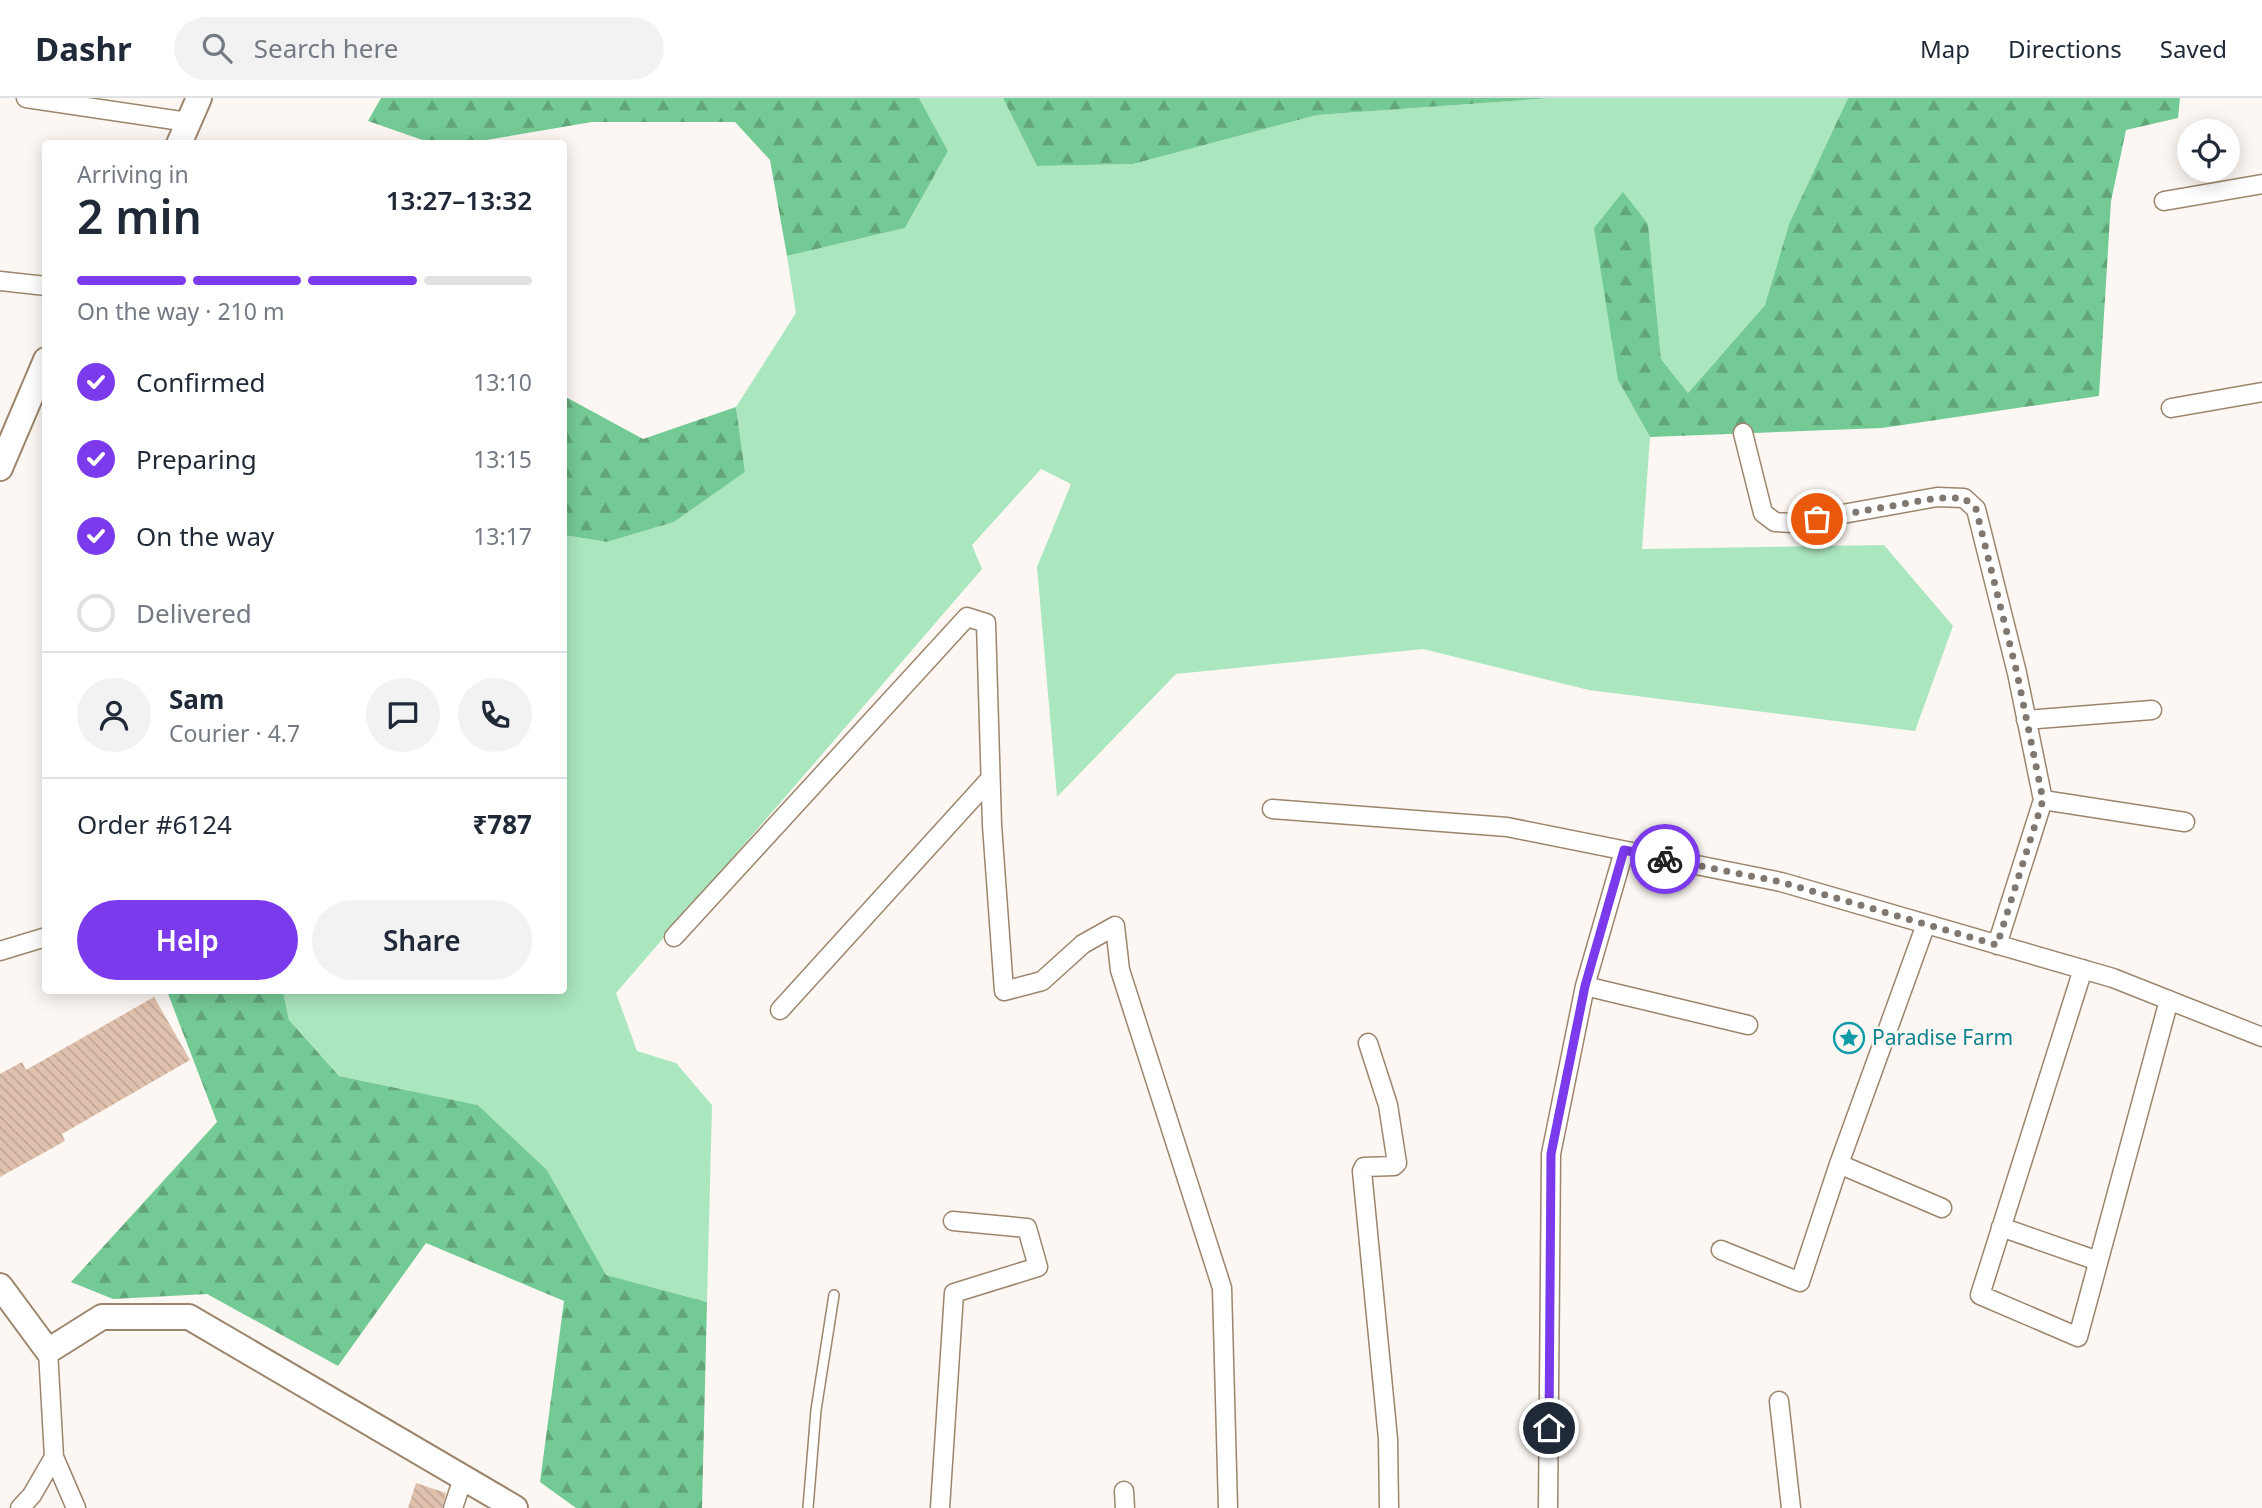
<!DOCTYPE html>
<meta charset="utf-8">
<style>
:root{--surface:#fff;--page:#f2f2f3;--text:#1f2937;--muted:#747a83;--line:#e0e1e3;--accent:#7c3aed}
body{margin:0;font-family:"Noto Sans",sans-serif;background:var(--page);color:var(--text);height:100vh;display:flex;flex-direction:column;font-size:26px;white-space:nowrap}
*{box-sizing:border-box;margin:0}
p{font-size:23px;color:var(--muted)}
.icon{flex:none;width:38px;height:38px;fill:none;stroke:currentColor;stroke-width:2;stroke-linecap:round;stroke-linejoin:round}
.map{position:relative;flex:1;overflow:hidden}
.details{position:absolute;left:42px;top:42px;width:525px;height:854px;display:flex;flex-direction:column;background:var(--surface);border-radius:7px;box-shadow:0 4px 18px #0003}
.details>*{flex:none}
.controls{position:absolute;left:2177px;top:21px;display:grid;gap:14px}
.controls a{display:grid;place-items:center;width:63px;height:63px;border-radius:50%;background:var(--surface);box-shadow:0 4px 18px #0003;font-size:35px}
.pin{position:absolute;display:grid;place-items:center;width:60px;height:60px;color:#fff;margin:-30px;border:4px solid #fff;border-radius:50%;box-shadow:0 2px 7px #0007}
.courier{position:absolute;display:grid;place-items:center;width:70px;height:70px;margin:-35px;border:5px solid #7c3aed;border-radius:50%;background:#fff;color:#222;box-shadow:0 2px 9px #0007}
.head em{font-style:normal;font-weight:600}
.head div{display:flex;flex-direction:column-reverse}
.head{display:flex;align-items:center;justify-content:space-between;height:119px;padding:0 35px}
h1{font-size:46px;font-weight:600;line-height:52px}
.bar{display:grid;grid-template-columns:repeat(4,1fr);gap:10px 7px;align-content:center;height:84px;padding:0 35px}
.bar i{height:9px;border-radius:5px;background:var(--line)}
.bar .active{background:var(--accent)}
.bar p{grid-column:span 4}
.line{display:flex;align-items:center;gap:18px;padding:0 35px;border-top:2px solid var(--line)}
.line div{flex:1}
.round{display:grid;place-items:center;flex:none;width:74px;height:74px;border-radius:37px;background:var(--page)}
ol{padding:0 35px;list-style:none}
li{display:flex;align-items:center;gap:21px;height:77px}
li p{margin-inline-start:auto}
li .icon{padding:7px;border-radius:50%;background:var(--accent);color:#fff;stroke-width:4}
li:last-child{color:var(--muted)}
li i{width:38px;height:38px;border:4px solid var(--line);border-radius:50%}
.action{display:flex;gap:14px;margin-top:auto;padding:14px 35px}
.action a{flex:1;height:80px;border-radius:42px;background:var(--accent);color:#fff;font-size:28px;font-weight:600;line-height:80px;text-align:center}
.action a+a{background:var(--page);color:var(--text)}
header{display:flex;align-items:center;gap:42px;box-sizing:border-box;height:98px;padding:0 35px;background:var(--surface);border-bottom:2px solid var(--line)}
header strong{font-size:33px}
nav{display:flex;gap:38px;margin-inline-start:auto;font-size:24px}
.search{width:490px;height:63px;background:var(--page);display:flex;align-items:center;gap:18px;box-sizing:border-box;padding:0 24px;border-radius:38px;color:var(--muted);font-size:26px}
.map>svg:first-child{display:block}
.green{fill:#aae6be}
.forest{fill:url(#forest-firs)}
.building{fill:url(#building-back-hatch)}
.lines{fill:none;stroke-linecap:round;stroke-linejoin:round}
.lane-casing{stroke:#9c856c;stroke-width:12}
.street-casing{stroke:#9c856c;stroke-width:21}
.secondary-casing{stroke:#9c856c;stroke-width:28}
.lane{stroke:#fff;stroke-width:9}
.street{stroke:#fff;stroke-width:18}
.secondary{stroke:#fff;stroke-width:24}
.done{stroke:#807870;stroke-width:7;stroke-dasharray:0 12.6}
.route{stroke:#7c3aed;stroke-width:9}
.labels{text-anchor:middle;stroke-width:5;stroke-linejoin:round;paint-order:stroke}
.culture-label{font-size:21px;fill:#0d838f;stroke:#fcf7f2;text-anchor:start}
</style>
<header>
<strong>Dashr</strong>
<div class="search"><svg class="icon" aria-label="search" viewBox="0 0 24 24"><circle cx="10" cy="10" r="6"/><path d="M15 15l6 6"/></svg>Search here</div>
<nav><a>Map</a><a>Directions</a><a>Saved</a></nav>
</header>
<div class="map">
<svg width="2262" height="1410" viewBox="0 0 2262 1410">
<defs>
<pattern id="forest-firs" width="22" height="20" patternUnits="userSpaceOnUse" patternTransform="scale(1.75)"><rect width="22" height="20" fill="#74ca94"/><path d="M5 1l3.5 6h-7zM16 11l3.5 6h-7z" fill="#61a579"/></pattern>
<pattern id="building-back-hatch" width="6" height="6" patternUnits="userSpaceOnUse" patternTransform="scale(1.75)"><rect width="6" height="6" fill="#e0c1ad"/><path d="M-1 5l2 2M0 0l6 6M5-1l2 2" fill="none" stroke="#c1a695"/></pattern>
</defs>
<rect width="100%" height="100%" fill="#fcf7f2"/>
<path class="green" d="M919,0H1003L1037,68L1133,66L1317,17L1552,0H1848L1789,126L1765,207L1688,295L1661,261L1648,126L1618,282L1650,339L1642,451L1884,447L1953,528L1915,633L1589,592L1423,551L1176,576L1057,699L1037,469L1071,386L1041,371L972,447L982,471L616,895L637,953L676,965L712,1007L707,1204L605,1177L547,1072L478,1007L339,978L289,922L283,893L564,892V437L607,444L674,424L745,374L736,309L796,215L787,158L905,130L948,53Z"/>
<path class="forest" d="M381,0H919L948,53L905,130L787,158L770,62L735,24H592L469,45L434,46L368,23Z
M1003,0H1552L1317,17L1133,66L1037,68Z
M1848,0H2180L2178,20L2126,32L2111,103L2099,298L1882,330L1650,339L1618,282L1594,130L1623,94L1648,126L1661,261L1688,295L1765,207L1789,126Z
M564,298L643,341L736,309L745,374L674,424L607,444L564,437Z
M167,893H283L289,922L339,978L478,1007L547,1072L606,1177L707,1204L702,1410H576L540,1384L564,1203L426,1145L338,1268L207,1196L113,1201L71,1184L217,1024Z"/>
<path class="building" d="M154,899L190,962L62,1036L65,1043L0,1079V976L22,964L26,972Z
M416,1385L446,1395L442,1410H408Z"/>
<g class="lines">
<g class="lane-casing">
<path id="lane" d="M808,1410L816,1312L834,1197"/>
</g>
<g class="street-casing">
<path id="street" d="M26,0L188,24
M2164,103L2262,86
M0,183L46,188
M2171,310L2262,294
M1743,335L1763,415L1775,424L1793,425L1937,399L1964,400L1976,411L2017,575L2043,702L1997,847
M2026,622L2152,612
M2043,702L2185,724
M1272,711L1507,729L1781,784L2113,880L2262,939
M674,839L967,519L986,525L992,727L1004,893L1042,883L1083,846L1115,828L1120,872L1222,1190L1228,1410
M0,853L46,839
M2083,871L1980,1197L2078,1239L2169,902
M1585,888L1748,927
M780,912L990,681
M1368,945L1388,1007L1397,1065L1394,1068L1364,1069L1362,1073L1388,1341L1389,1410
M1839,1066L1942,1110
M2001,1129L2098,1163
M1721,1152L1800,1184L1839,1066L1926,826
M48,1253L54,1359L76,1410
M1779,1303L1791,1410
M1124,1393L1125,1410
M20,1410L32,1397L54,1359
M453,1410L463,1380
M940,1410L954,1195L1038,1169L1027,1130L953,1123
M1548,1410L1551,1056L1585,888L1624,753"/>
</g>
<g class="secondary-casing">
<path id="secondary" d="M179,46L199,0
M0,370L46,262
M0,1188L48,1253L102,1219H189L515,1410"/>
</g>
<use href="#lane" class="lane"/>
<use href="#street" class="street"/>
<use href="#secondary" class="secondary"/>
</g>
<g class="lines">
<path class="done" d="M1665,761L1781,784L1997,847L2043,702L2017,575L1976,411L1964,400H1937L1817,421"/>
<path class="route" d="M1549,1330L1551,1056L1585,888L1624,752L1665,761"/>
</g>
<defs>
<g id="sight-ring" transform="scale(1.575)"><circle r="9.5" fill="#fcf7f2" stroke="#0f9aa8" stroke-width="1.5"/><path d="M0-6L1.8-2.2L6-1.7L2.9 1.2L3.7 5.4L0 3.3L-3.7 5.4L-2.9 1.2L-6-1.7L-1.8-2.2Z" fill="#0f9aa8"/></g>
</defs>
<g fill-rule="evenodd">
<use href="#sight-ring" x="1849" y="940"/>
</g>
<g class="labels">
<g class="culture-label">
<text x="1872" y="947">Paradise Farm</text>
</g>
</g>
</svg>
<div class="controls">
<a><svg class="icon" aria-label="locate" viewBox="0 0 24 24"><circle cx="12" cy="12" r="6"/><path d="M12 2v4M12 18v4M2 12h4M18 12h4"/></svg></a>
</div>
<div class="pin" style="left:1817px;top:421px;background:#ea580c"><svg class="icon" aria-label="bag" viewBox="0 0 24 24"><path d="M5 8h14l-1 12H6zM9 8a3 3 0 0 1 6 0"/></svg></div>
<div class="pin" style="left:1549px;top:1330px;background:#1f2937"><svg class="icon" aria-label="home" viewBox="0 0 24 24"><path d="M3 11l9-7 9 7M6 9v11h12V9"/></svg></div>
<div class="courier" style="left:1665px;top:761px"><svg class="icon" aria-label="bike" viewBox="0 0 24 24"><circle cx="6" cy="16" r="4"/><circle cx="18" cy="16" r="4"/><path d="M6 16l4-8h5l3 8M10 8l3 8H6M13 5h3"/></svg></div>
<section class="details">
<div class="head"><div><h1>2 min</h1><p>Arriving in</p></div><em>13:27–13:32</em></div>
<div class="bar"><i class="active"></i><i class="active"></i><i class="active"></i><i></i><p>On the way · 210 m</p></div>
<ol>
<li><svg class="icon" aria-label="check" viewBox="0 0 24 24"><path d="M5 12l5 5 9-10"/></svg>Confirmed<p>13:10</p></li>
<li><svg class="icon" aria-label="check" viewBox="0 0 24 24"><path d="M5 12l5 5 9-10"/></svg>Preparing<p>13:15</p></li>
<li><svg class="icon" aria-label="check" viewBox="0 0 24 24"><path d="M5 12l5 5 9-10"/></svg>On the way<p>13:17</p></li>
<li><i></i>Delivered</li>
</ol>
<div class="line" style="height:126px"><a class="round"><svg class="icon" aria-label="person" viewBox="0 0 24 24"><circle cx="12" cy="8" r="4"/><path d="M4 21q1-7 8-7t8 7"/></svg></a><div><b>Sam</b><p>Courier · 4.7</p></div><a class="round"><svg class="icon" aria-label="chat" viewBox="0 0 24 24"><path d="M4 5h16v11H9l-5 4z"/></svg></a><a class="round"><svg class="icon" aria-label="phone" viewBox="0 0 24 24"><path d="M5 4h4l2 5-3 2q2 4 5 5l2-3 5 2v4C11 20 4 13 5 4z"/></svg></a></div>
<div class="line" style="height:91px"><div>Order #6124</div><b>₹787</b></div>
<div class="action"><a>Help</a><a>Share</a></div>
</section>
</div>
